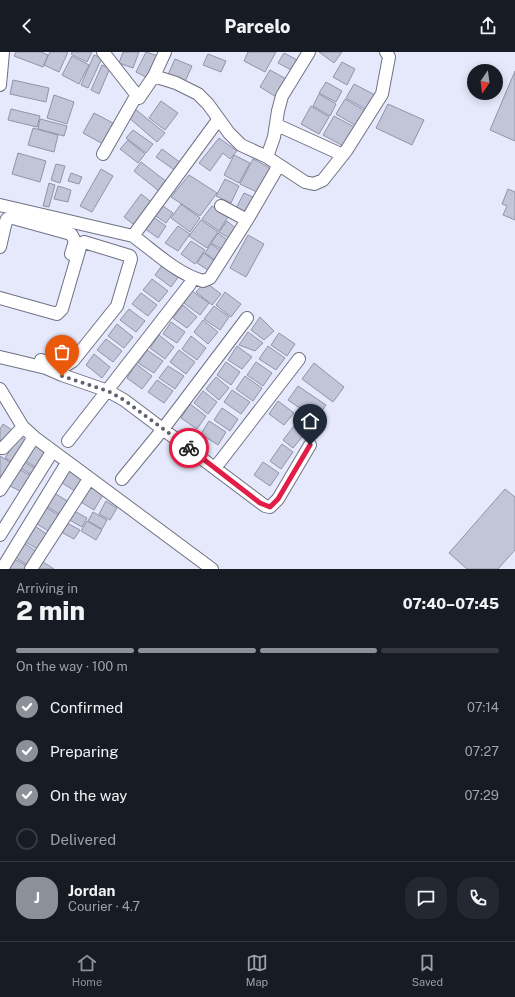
<!DOCTYPE html>
<meta charset="utf-8">
<style>
:root{--surface:#171b24;--page:#242831;--text:#f1f3f6;--muted:#9ea1a6;--line:#363941;--accent:#8c9099}
body{margin:0;font-family:"Public Sans",sans-serif;background:var(--page);color:var(--text);height:100vh;display:flex;flex-direction:column;font-size:15px;white-space:nowrap}
*{box-sizing:border-box;margin:0}
p{font-size:13px;color:var(--muted)}
.icon{flex:none;width:22px;height:22px;fill:none;stroke:currentColor;stroke-width:2;stroke-linecap:round;stroke-linejoin:round}
.map{position:relative;height:517px;overflow:hidden}
.panel{display:flex;flex-direction:column;background:var(--surface);flex:1}
.panel>*{flex:none}
.needle{width:26px;rotate:194deg}
.buttons{position:absolute;left:467px;top:12px;display:grid;gap:8px}
.buttons a{display:grid;place-items:center;width:36px;height:36px;border-radius:50%;background:var(--surface);box-shadow:0 2px 10px #0003;font-size:20px}
.pin{position:absolute;display:grid;place-items:center;width:34px;height:34px;color:#fff;margin:-41px -17px;border-radius:50% 50% 50% 0;rotate:-45deg;box-shadow:0 0 4px #0007}
.pin .icon{rotate:45deg}
.courier{position:absolute;display:grid;place-items:center;width:40px;height:40px;margin:-20px;border:3px solid #e11d48;border-radius:50%;background:#fff;color:#222;box-shadow:0 1px 5px #0007}
.overview em{font-style:normal;font-weight:800}
.overview div{display:flex;flex-direction:column-reverse}
.overview{display:flex;align-items:center;justify-content:space-between;height:68px;padding:0 16px}
h1{font-size:26px;font-weight:800;line-height:30px}
.bar{display:grid;grid-template-columns:repeat(4,1fr);gap:6px 4px;align-content:center;height:48px;padding:0 16px}
.bar i{height:5px;border-radius:3px;background:var(--line)}
.bar .on{background:var(--accent)}
.bar p{grid-column:span 4}
.line{display:flex;align-items:center;gap:10px;padding:0 16px;border-top:1px solid var(--line)}
.line div{flex:1}
.round{display:grid;place-items:center;flex:none;width:42px;height:42px;border-radius:16px;background:var(--page)}
ol{padding:0 16px;list-style:none}
li{display:flex;align-items:center;gap:12px;height:44px}
li p{margin-inline-start:auto}
li .icon{padding:4px;border-radius:50%;background:var(--accent);color:#fff;stroke-width:4}
li:last-child{color:var(--muted)}
li i{width:22px;height:22px;border:2px solid var(--line);border-radius:50%}
header{display:flex;justify-content:space-between;align-items:center;height:52px;padding:0 16px;background:var(--surface);font-size:18px;font-weight:800}
.tabs{display:flex;justify-content:space-around;align-items:center;height:56px;border-top:1px solid var(--line);background:var(--surface);font-size:11px;color:var(--muted)}
.tabs a{display:grid;justify-items:center;gap:2px}
.tabs .on{color:var(--accent)}
.map>svg:first-child{display:block}
.building{fill:#c2c5d8;stroke:#9194a6}
.lines{fill:none;stroke-linecap:round;stroke-linejoin:round}
.street-casing{stroke:#707283;stroke-width:14}
.street{stroke:#fff;stroke-width:12}
.done{stroke:#61626e;stroke-width:4;stroke-dasharray:0 7.2}
.route{stroke:#e11d48;stroke-width:5}
</style>
<header><svg class="icon" aria-label="back" viewBox="0 0 24 24"><path d="M15 5l-7 7 7 7"/></svg>Parcelo<svg class="icon" aria-label="share" viewBox="0 0 24 24"><path d="M12 15V3M7 8l5-5 5 5M5 13v7h14v-7"/></svg></header>
<div class="map">
<svg width="515" height="517" viewBox="0 0 515 517">
<rect width="100%" height="100%" fill="#e6e9fc"/>
<path class="building" d="M16,0H41L48,3L43,15L14,4Z
M50,0H68L59,20L44,13Z
M72,0H92L87,10L71,2Z
M123,0H139L133,16L119,11Z
M146,0L161,5L150,27L136,20Z
M248,0H276L265,20L244,9Z
M319,0H342L334,11Z
M284,1L301,10L295,20L278,11Z
M208,2L226,9L221,20L203,13Z
M94,3L102,6L88,36L81,33Z
M72,4L89,13L79,32L62,23Z
M175,7L192,14L184,32L167,25Z
M342,10L355,17L347,33L333,25Z
M102,13L110,16L99,42L91,38Z
M270,18L288,28L278,46L260,35Z
M515,19V89L490,78Z
M13,28L49,36L46,50L10,42Z
M326,30L342,39L336,50L319,41Z
M354,32L375,43L367,58L346,46Z
M319,42L336,52L330,64L313,54Z
M54,43L74,50L67,72L47,66Z
M345,47L367,60L358,75L336,62Z
M161,49L178,61L165,78L149,66Z
M388,52L424,68L412,93L376,76Z
M311,54L329,65L319,82L301,72Z
M11,57L40,64L37,75L8,68Z
M135,57L165,81L157,90L128,65Z
M94,61L113,71L103,92L83,81Z
M334,64L358,77L347,96L323,83Z
M40,67L67,74L64,84L38,77Z
M33,76L58,83L54,100L28,93Z
M133,78L153,92L146,101L126,86Z
M219,86L237,99L230,107L223,101L210,119L199,111Z
M128,88L145,102L138,111L120,97Z
M162,97L181,111L176,119L156,105Z
M18,101L46,109L40,130L12,122Z
M234,103L250,111L239,131L224,123Z
M253,107L272,117L259,141L240,132Z
M141,110L167,130L160,140L134,119Z
M56,112L65,114L60,131L51,128Z
M101,117L113,124L92,160L80,154Z
M71,121L82,125L79,132L68,129Z
M189,123L217,141L200,164L171,145Z
M225,127L239,134L231,151L216,144Z
M49,131L55,133L49,155L43,154Z
M58,134L71,138L68,150L54,147Z
M508,137L515,140V168L503,163L507,154L502,152Z
M244,141L255,146L246,164L235,158Z
M141,142L154,152L137,175L124,165Z
M160,152L173,161L166,171L153,162Z
M181,152L200,166L190,180L171,166Z
M212,154L228,165L219,179L202,167Z
M153,165L166,174L158,186L144,176Z
M201,168L218,180L207,196L189,184Z
M227,169L238,178L232,188L219,180Z
M178,174L190,182L178,199L165,191Z
M218,181L230,190L225,199L211,191Z
M248,183L264,192L246,225L230,216Z
M191,189L205,198L195,212L181,202Z
M211,192L224,201L218,210L205,201Z
M204,201L217,211L211,220L197,211Z
M163,212L179,224L171,235L155,223Z
M152,227L168,239L159,250L143,238Z
M205,230L221,242L212,253L196,240Z
M192,239L209,251L200,263L184,251Z
M225,240L241,252L231,265L216,253Z
M141,241L157,253L148,264L132,252Z
M183,253L197,265L187,276L173,266Z
M214,254L229,265L220,278L204,267Z
M129,257L145,269L136,280L120,268Z
M260,265L274,279L264,288L251,278Z
M203,268L218,280L208,292L194,280Z
M171,270L185,280L177,291L163,282Z
M117,272L133,285L124,296L108,284Z
M248,280L263,291L255,299L239,293Z
M279,281L295,292L287,304L271,293Z
M159,283L174,295L165,307L150,296Z
M191,284L206,296L197,308L182,297Z
M106,287L122,299L113,310L97,298Z
M237,294L252,305L242,317L228,308Z
M268,294L285,306L276,318L259,307Z
M147,298L163,309L154,321L138,311Z
M179,298L195,310L186,322L170,310Z
M94,302L110,315L102,326L86,313Z
M226,310L240,320L231,333L217,323Z
M256,310L272,321L263,334L247,323Z
M314,311L344,335L333,350L302,327Z
M136,312L152,324L142,337L127,326Z
M168,314L184,324L175,337L159,326Z
M245,324L262,336L253,349L236,337Z
M216,325L229,336L219,348L206,337Z
M157,328L173,339L164,351L148,340Z
M298,334L326,353L316,367L288,348Z
M232,338L250,350L241,362L224,350Z
M203,339L217,350L208,362L194,351Z
M278,349L294,361L284,373L269,362Z
M190,352L206,364L197,377L181,366Z
M222,356L238,367L230,379L214,368Z
M209,369L226,380L218,393L201,382Z
M297,370L308,378L293,396L283,388Z
M3,372L12,378L2,392L0,390V377Z
M19,384L27,389L14,411L5,406Z
M31,391L46,400L37,416L22,407Z
M282,392L293,400L281,417L270,409Z
M0,404L13,412L3,428L0,427Z
M21,408L36,417L32,423L17,414Z
M263,410L279,421L270,434L254,423Z
M17,416L31,424L22,440L8,433Z
M69,419L83,428L75,439L62,431Z
M89,432L104,441L94,458L79,449Z
M505,437L515,445V498L498,517H467L449,501Z
M51,439L69,450L61,463L43,452Z
M106,449L117,456L110,468L99,462Z
M42,453L60,464L50,480L32,469Z
M71,457L87,466L82,475L66,466Z
M93,460L107,468L102,477L88,469Z
M87,469L102,478L96,488L81,479Z
M67,471L80,478L74,487L61,480Z
M32,472L48,483L39,498L22,488Z
M21,489L37,500L29,514L12,503Z
M13,506L27,514L25,517H9L7,515Z
M43,510L54,517H38Z"/>
<g class="lines">
<g class="street-casing">
<path id="street" d="M103,0L139,46L154,24L165,0
M154,24L176,31L198,42L208,52L229,81L241,93L267,105L305,130L314,132L323,128L346,99L382,42L389,5L386,0
M0,33L3,0
M277,73L343,103
M103,102L136,44
M267,105L274,85L278,59L282,44L309,0
M0,153L133,184L218,68
M221,154L247,168
M133,184C154,199 177,222 203,229L210,226L247,168L279,113
M0,195L6,169L7,167L13,166L71,182L75,189L71,202
M0,246L57,262L62,257L81,192L84,190L130,204L131,207L117,254L73,309L65,314L41,308
M0,305L46,316L62,323L108,339L124,348L265,454L270,455L278,447L310,393
M0,337L23,375L34,385L212,517
M68,389L190,232
M0,396H3L23,375
M215,416L299,307
M122,427L163,377L247,266
M0,438L34,385
M0,483L52,400
M2,517L67,411
M31,517L89,427"/>
</g>
<use href="#street" class="street"/>
</g>
<g class="lines">
<path class="done" d="M62,324L108,339L124,348L189,396"/>
<path class="route" d="M189,396L260,451L270,455L278,447L310,393"/>
</g>
</svg>
<div class="buttons">
<a><svg class="needle" viewBox="-14 -14 28 28"><path d="M0-13l5 13h-10z" fill="#e53935"/><path d="M0 13l5-13h-10z" fill="#9ea1a6"/></svg></a>
</div>
<div class="pin" style="left:62px;top:324px;background:#ea580c"><svg class="icon" aria-label="bag" viewBox="0 0 24 24"><path d="M5 8h14l-1 12H6zM9 8a3 3 0 0 1 6 0"/></svg></div>
<div class="pin" style="left:310px;top:393px;background:#1f2937"><svg class="icon" aria-label="home" viewBox="0 0 24 24"><path d="M3 11l9-7 9 7M6 9v11h12V9"/></svg></div>
<div class="courier" style="left:189px;top:396px"><svg class="icon" aria-label="bike" viewBox="0 0 24 24"><circle cx="6" cy="16" r="4"/><circle cx="18" cy="16" r="4"/><path d="M6 16l4-8h5l3 8M10 8l3 8H6M13 5h3"/></svg></div>
</div>
<section class="panel">
<div class="overview"><div><h1>2 min</h1><p>Arriving in</p></div><em>07:40–07:45</em></div>
<div class="bar"><i class="on"></i><i class="on"></i><i class="on"></i><i></i><p>On the way · 100 m</p></div>
<ol>
<li><svg class="icon" aria-label="check" viewBox="0 0 24 24"><path d="M5 12l5 5 9-10"/></svg>Confirmed<p>07:14</p></li>
<li><svg class="icon" aria-label="check" viewBox="0 0 24 24"><path d="M5 12l5 5 9-10"/></svg>Preparing<p>07:27</p></li>
<li><svg class="icon" aria-label="check" viewBox="0 0 24 24"><path d="M5 12l5 5 9-10"/></svg>On the way<p>07:29</p></li>
<li><i></i>Delivered</li>
</ol>
<div class="line" style="height:72px"><b class="round" style="background:var(--accent);color:#fff">J</b><div><b>Jordan</b><p>Courier · 4.7</p></div><a class="round"><svg class="icon" aria-label="chat" viewBox="0 0 24 24"><path d="M4 5h16v11H9l-5 4z"/></svg></a><a class="round"><svg class="icon" aria-label="phone" viewBox="0 0 24 24"><path d="M5 4h4l2 5-3 2q2 4 5 5l2-3 5 2v4C11 20 4 13 5 4z"/></svg></a></div>
</section>
<nav class="tabs">
<a class="on"><svg class="icon" aria-label="home" viewBox="0 0 24 24"><path d="M3 11l9-7 9 7M6 9v11h12V9"/></svg>Home</a>
<a><svg class="icon" aria-label="map" viewBox="0 0 24 24"><path d="M3 6l6-2 6 2 6-2v14l-6 2-6-2-6 2zM9 4v14M15 6v14"/></svg>Map</a>
<a><svg class="icon" aria-label="saved" viewBox="0 0 24 24"><path d="M7 4h10v16l-5-4-5 4z"/></svg>Saved</a>
</nav>
